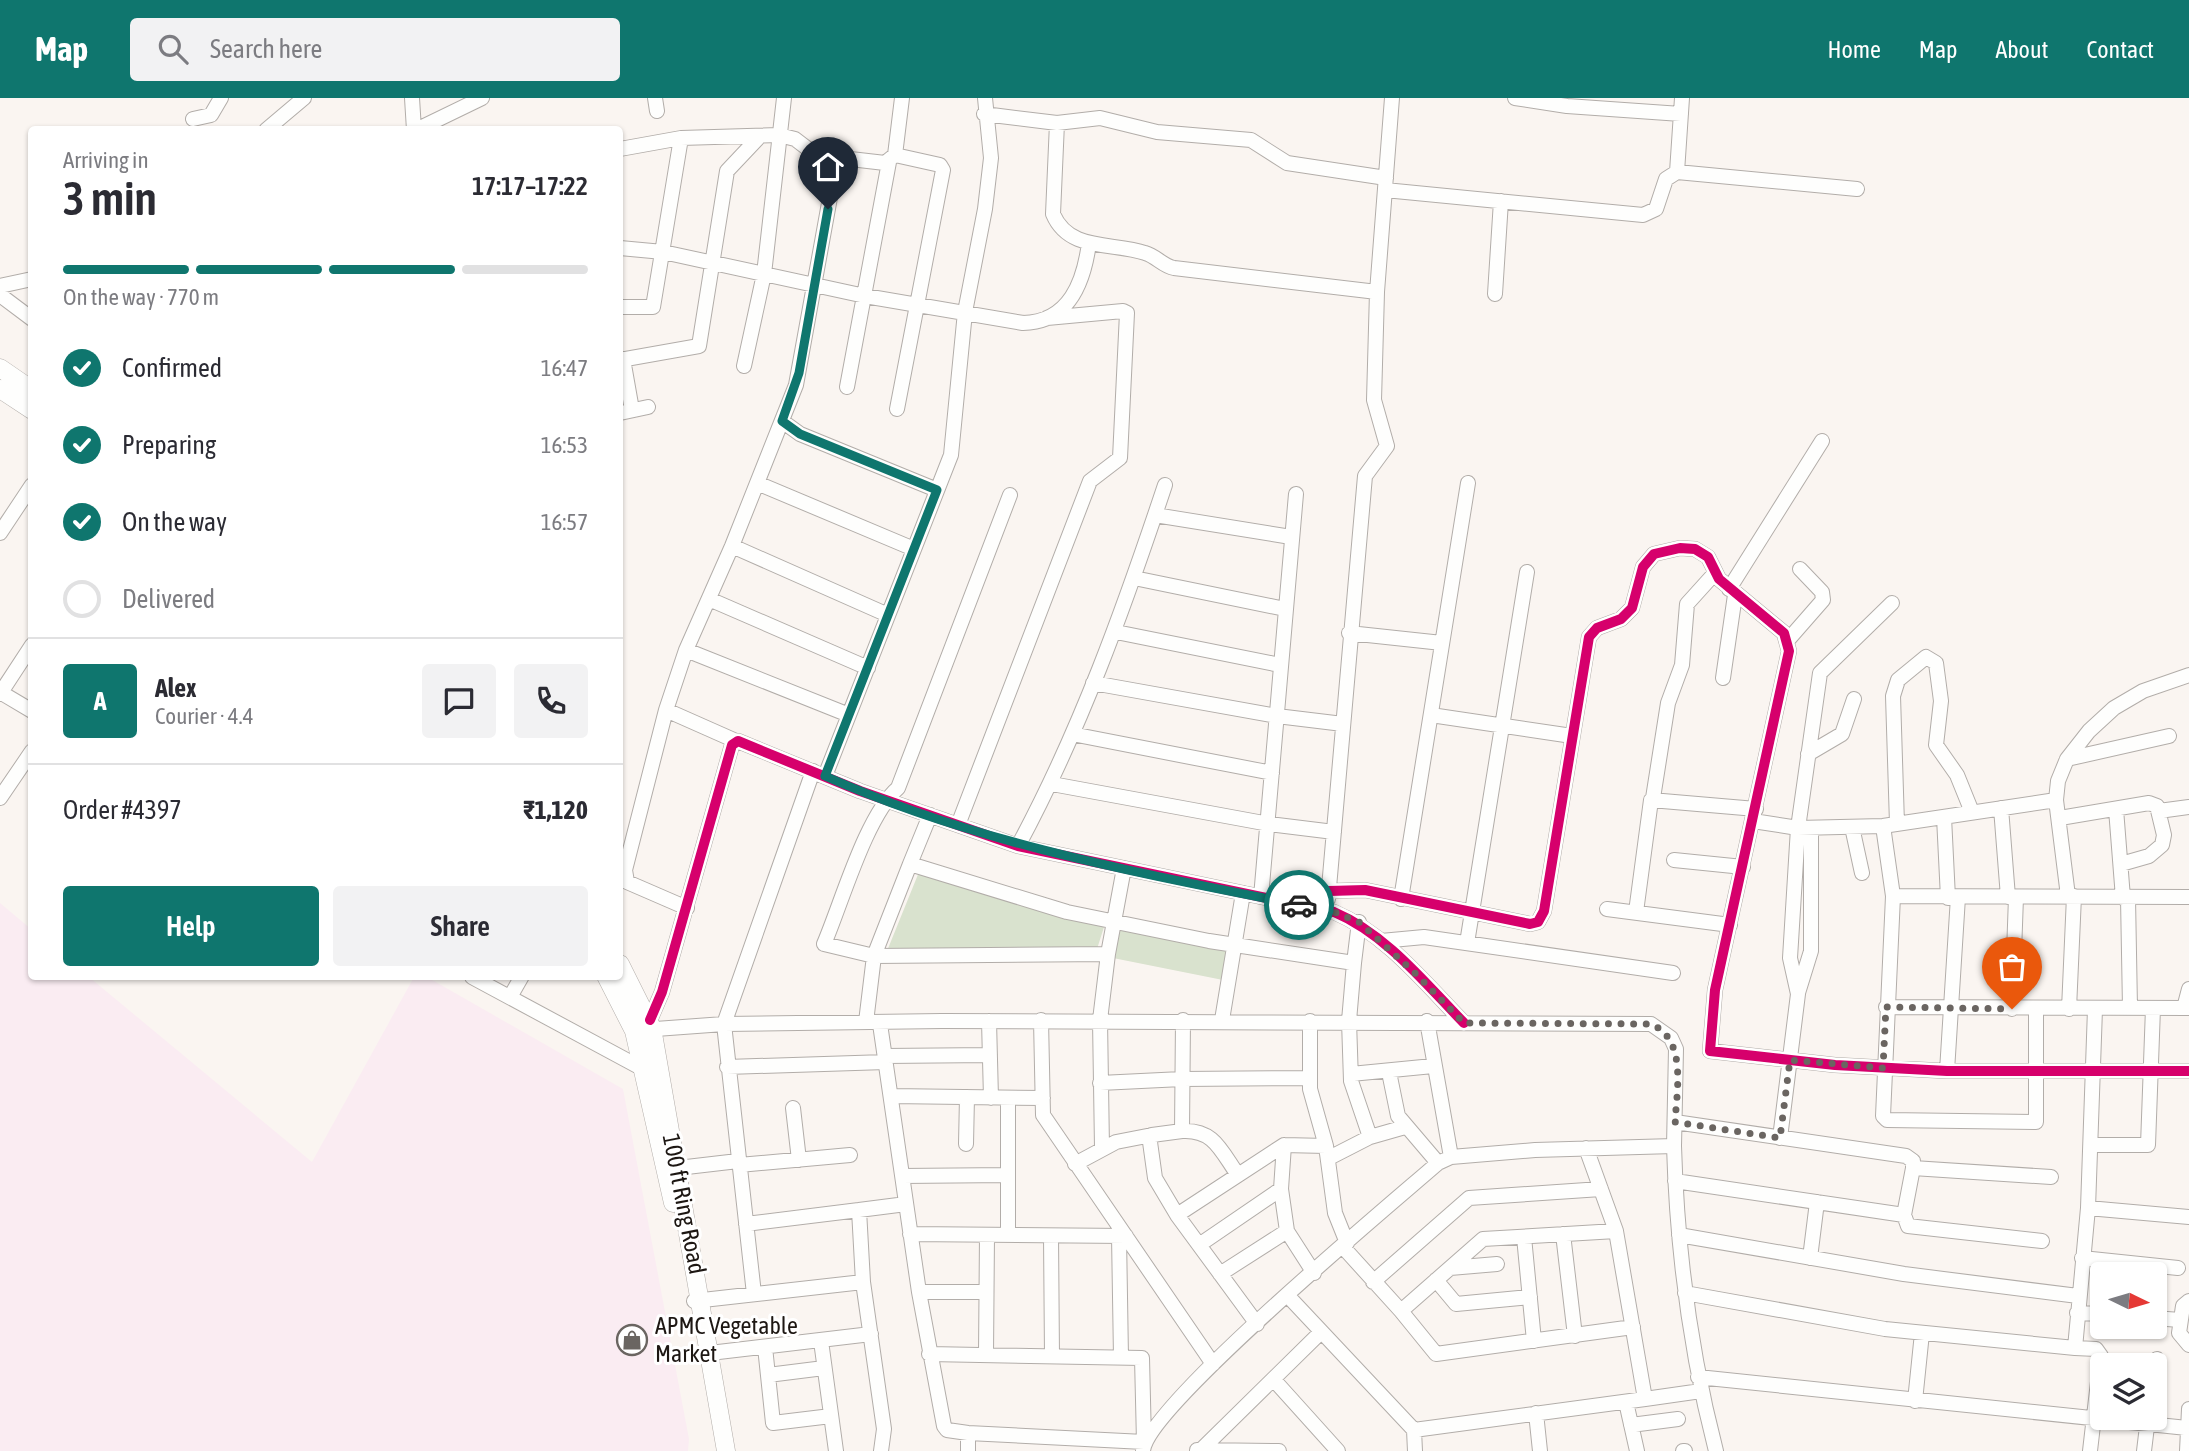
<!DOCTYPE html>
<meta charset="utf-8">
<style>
:root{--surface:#fff;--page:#f2f2f3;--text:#2b2b33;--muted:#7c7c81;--line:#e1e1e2;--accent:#0f766e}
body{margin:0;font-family:"Asap Condensed",sans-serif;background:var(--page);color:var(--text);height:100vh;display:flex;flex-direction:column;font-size:26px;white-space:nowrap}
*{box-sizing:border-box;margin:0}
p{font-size:23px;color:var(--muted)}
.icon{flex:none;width:38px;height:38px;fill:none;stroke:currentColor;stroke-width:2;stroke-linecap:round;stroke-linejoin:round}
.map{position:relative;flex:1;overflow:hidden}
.panel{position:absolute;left:28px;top:28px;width:595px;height:854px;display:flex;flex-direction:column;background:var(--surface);border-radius:7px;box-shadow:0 2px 5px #0004}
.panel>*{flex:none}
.needle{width:46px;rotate:95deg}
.buttons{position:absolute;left:2090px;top:1164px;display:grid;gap:14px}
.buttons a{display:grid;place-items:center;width:77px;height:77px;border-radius:7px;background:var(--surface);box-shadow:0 2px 5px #0004;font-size:35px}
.pin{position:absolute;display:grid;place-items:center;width:60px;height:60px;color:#fff;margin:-72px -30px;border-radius:50% 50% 50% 0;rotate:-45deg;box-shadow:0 0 7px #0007}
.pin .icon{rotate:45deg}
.courier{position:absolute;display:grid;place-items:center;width:70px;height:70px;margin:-35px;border:5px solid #0f766e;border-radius:50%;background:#fff;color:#222;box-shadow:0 2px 9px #0007}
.headline em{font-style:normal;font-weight:600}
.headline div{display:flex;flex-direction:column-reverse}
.headline{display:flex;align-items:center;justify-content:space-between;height:119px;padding:0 35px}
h1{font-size:46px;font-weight:600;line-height:52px}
.bar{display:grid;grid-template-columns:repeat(4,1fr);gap:10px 7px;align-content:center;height:84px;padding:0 35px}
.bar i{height:9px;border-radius:5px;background:var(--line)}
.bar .active{background:var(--accent)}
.bar p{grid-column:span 4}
.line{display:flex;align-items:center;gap:18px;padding:0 35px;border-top:2px solid var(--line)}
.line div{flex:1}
.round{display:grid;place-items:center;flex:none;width:74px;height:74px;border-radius:7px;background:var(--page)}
ol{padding:0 35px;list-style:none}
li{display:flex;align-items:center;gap:21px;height:77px}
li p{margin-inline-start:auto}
li .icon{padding:7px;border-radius:50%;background:var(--accent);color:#fff;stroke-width:4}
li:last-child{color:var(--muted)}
li i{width:38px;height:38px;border:4px solid var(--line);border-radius:50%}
.primary-button{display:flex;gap:14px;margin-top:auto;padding:14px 35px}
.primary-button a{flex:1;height:80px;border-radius:7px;background:var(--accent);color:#fff;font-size:28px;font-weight:600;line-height:80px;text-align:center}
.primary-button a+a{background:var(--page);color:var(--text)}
header{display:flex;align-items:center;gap:42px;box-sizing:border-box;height:98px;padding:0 35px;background:var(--accent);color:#fff}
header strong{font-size:33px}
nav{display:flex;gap:38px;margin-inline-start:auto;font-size:24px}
.search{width:490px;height:63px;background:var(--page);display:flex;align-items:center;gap:18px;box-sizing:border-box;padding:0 24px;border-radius:7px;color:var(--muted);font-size:26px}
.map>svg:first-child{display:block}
.industrial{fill:#faecf2}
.green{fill:#d9e2ce}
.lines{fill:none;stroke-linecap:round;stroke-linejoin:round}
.minor-casing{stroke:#b2ada9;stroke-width:16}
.major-casing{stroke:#b2ada9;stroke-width:19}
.minor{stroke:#fefefd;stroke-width:14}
.major{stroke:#fefefd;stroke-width:18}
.cycleway-casing{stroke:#fff;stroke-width:15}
.cycleway{stroke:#d6006c;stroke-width:10}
.done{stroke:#6a6561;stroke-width:7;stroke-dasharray:0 12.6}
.route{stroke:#0f766e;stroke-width:9}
.labels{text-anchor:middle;stroke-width:6;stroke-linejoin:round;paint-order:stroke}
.street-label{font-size:24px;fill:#1d1713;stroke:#fff}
.poi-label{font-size:24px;fill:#1d1713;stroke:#fff;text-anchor:start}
</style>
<header>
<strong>Map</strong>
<div class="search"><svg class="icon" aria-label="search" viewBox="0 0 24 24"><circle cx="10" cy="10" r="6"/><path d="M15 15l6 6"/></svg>Search here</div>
<nav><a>Home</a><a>Map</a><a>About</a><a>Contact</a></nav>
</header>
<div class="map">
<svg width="2189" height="1353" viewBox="0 0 2189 1353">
<rect width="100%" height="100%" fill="#faf5f1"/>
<path class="industrial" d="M0,805L31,831L32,878L89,879L312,1064L414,879H427L623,991L689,1341L688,1353H0Z"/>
<path class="green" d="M919,774L1104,829L1097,851L887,853Z
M1120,829L1229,851L1223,882L1113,860Z"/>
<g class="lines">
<g class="minor-casing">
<path id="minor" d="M412,0L414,32
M655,0L657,13
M1515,0L1567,8L1681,16
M984,16L1057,25L1100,20L1157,34L1251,42L1287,65L1386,80
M193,21L211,17L221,0
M1057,25L1053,116C1069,154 1113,144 1145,155C1156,158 1163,168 1174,170L1377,194
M266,32L304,0
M416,32L482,0
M620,51L681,40L779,37L795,41L816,57L885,65L895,57L902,0
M895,57L940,67L943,72L897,311
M1677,74L1682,0
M1385,92L1643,117L1656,111L1666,81L1677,74L1857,91
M620,150L663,154L865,198L1023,225C1070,224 1084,183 1089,145
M0,188L32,181
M1495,196L1501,103
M0,197L32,221
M620,209H653L681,40
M623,261L632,312
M620,262L699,248L727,73L760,38
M744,268L764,176L784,0
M847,289L889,64
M620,315L648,309
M782,323L800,336L937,392
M757,385L914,451
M1010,397L898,690C866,718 842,804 824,846L874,858L1108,856
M1155,417L1291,439
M0,435L32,387
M732,448L888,517
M1134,480L1285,511
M1729,491L1822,343
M709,501L868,570
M1892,505L1820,575L1798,730L1883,728L2056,702
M1116,534L1280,567
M1349,535L1442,545
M1788,542L1823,502L1822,494L1800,471
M686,552L849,617
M1723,580L1735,497
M1093,585L1277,618L1343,626
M0,594L32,613
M0,596L32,547
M666,612L736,643
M1431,617L1572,638
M1072,636L1272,675
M1808,656L1842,636L1854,601
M2067,661L2169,638
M825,678L951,357L965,214L985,111L991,60L985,0
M1052,686L1269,726L1334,734
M0,700L32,653
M1653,700L1668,605L1682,567L1687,506L1715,475
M2001,710L2008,799
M2116,711L2123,800
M2159,713L2189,709
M1944,719L1948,800
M2060,720L2149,705L2157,708L2164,737L2162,747L2149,758L2121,766
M1753,723L1798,730L1790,860L1798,896L1780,1040
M1897,726L1893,598L1898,582L1926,559L1936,565L1941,603L1936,647L1957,677L1972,714
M958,727L1090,383L1120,360L1127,215L1123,213L1047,220
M1883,728L1893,798L1883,1018L1887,1022L2036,1024V911
M1852,729L1862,775
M1018,748C1080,633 1124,510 1165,387
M1674,762L1743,769
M910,766L930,717
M1329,793L1365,792L1530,826L1538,824L1544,813L1589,539L1597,530L1621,521L1632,510L1643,469L1654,456L1680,450L1695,451L1708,459L1719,481L1784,535L1789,553L1715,892L1710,953L1835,967L1947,973H2189
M1893,798L2189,799
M2068,798L2056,702L2058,683L2067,661L2089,633L2114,610L2143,593L2189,577
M1261,799L1296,396
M2128,800L2130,910
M1328,801L1365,378L1387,348L1374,302L1377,194L1392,0
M1401,801L1468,385
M687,810L627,784L625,772L666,612L686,552L732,448L796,287L837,61
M1607,811L1730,827
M1636,814L1651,702L1756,711
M1381,843L1424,839L1673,875
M1467,845L1527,474
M1354,865L1359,824
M472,879L643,971
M1798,895L1811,853V730
M510,899L522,878
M1886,909L2189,910
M2184,910L2189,891
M2012,911L2016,799
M2069,911L2074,798
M650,922L662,894L732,647L738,643L860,693L1018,748L1334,814C1386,836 1425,885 1464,925
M1041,922L1043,1017L1213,1266
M1183,922L1182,1033L1152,1037L1150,1044L1155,1080L1177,1117L1257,1226
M1222,922L1243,795
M989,923L991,1000
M1310,923V991L1326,1048
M1427,923L1451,1059
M866,924L874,858L910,766L1067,814L1209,843L1354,865L1349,923L1351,983L1370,1039
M880,926L919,1194L944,1328L947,1332L968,1335L1144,1344L1142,1260L929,1256
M642,932L724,926L942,923L1651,926L1671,940L1676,951L1674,1048
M885,958L990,957
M727,969L886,964
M1947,973L1958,799
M1389,974L1398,1018L1438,1065
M1351,976L1433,968
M1100,985L1182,981L1310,980
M891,998L1043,1000
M1008,1000V1137
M793,1010L799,1062
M1675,1024L1906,1058L1913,1063V1070L1904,1117L1675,1083
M1182,1033C1214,1031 1221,1053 1238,1077
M966,1046L967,999
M2091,1047H2148L2153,910
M1102,1050L1100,922L1108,856L1124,770
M1329,1060L1370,1039L1405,1029
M1075,1066L1116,1044L1152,1037
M739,1067L850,1057
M678,1070L738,1063
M1913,1070L2051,1079
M902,1078L1008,1077
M1281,1091L1287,1133
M2088,1110L2189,1119
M1177,1117L1284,1047L1326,1048L1335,1115L1347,1145
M1904,1117L1908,1128L2042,1143
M746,1126L859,1112
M910,1136L1126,1138
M1563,1136L1575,1238
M1679,1137L1904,1176L2078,1198
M1051,1138L1052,1258
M1119,1138L1121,1259
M1524,1139L1534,1243
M1199,1147L1281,1091L1284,1047
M1343,1149L1401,1213L1483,1141L1616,1133
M1810,1160L1817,1104
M2082,1160L2178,1170
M1450,1170L1497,1166
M1220,1176L1287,1133L1314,1175
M1436,1182L1456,1206L1530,1199
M863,1184L884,1331L881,1353
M1373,1184L1469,1100L1601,1091
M919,1194H986
M1685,1195L1885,1231L2075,1250L2088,1110L2095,911
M754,1196L724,926L813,673
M1288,1198L1414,1332L1645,1301L1616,1133L1586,1050
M694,1203L863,1184L859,1112L906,1106
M2189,1203L2183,1208L2179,1235L2189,1247
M1401,1213L1436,1256L1633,1229
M2077,1215L2102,1216
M2154,1220L2180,1222
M821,1243L836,1353
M765,1249L773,1325L831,1318
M2075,1250L2096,1251L2101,1258L2090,1353
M710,1255L871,1236
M986,1257L987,1137
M768,1277L824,1270
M1698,1279L2187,1330
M2154,1280L2157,1261
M1274,1282L1338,1353
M1645,1301L1701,1293
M1915,1303L1922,1235
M1626,1304L1637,1353
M1536,1315L1540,1353
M1631,1327L1678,1321
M1414,1332L1415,1353
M968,1335V1353
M1203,1350L1321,1234
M1197,1352L1279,1353
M1143,1353C1147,1309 1391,1106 1438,1065L1451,1059L1535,1052L1674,1048C1677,1151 1690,1253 1716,1353
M1683,1353H1685
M2144,1353L2148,1320
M2187,1353L2189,1311"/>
</g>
<g class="major-casing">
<path id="major" d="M0,270L32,292
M0,291L32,312
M620,866L652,930L726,1353
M606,878L634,933L673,1105"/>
</g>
<use href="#minor" class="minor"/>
<use href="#major" class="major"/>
<g class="cycleway-casing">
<path id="cycleway" d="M1329,793L1365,792L1530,826L1538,824L1544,813L1589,539L1597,530L1621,521L1632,510L1643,469L1654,456L1680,450L1695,451L1708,459L1719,481L1784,535L1789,553L1715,892L1710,953L1835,967L1947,973H2189
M650,922L662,894L732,647L738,643L860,693L1018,748L1334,814C1386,836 1425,885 1464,925"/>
</g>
<use href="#cycleway" class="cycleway"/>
</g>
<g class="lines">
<path class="done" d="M1299,807L1334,814L1359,824L1417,877L1464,925L1651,926C1687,941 1677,991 1675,1024L1780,1040L1790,962L1883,970L1886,909L2012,911"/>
<path class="route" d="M828,111L799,275L782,323L800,336L937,392L825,678C975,745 1138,775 1299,807"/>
</g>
<defs>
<g id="shop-ring" transform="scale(1.575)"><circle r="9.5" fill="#fff" stroke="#6a6561" stroke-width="1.5"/><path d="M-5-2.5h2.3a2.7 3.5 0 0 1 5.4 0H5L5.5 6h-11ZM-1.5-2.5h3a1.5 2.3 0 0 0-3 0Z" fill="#6a6561"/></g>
</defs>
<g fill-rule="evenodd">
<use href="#shop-ring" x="632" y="1242"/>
</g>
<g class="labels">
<g class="street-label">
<text transform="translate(684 1106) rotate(79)" y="8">100 ft Ring Road</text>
</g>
<g class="poi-label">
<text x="655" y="1236">APMC Vegetable<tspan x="655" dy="28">Market</tspan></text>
</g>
</g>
</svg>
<div class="buttons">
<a><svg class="needle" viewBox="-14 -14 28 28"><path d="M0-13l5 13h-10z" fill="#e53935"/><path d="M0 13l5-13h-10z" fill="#7c7c81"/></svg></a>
<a><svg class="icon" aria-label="layers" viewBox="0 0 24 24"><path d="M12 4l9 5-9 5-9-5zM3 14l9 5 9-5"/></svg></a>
</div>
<div class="pin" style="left:2012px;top:911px;background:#ea580c"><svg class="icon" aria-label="bag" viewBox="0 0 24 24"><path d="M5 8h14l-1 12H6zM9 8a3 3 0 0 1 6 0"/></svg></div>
<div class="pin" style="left:828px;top:111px;background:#1f2937"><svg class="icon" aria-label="home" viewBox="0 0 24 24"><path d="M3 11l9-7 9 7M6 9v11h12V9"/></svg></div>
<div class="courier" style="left:1299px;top:807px"><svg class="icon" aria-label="car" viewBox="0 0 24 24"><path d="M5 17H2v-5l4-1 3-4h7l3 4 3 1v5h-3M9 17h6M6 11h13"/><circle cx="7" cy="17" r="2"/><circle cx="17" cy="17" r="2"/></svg></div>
<section class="panel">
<div class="headline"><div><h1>3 min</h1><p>Arriving in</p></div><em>17:17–17:22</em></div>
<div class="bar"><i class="active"></i><i class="active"></i><i class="active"></i><i></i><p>On the way · 770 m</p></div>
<ol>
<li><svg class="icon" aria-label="check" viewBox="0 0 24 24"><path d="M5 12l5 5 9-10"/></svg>Confirmed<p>16:47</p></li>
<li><svg class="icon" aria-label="check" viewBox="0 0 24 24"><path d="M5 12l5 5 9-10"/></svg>Preparing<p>16:53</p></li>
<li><svg class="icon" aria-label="check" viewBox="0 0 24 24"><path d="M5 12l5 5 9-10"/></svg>On the way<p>16:57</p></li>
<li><i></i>Delivered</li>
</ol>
<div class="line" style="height:126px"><b class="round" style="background:var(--accent);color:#fff">A</b><div><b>Alex</b><p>Courier · 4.4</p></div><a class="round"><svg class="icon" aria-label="chat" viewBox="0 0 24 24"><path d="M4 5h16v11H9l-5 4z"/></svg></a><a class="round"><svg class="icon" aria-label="phone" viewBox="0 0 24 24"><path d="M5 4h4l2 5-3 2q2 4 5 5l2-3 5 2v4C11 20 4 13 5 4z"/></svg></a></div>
<div class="line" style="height:91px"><div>Order #4397</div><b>₹1,120</b></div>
<div class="primary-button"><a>Help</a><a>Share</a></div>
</section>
</div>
